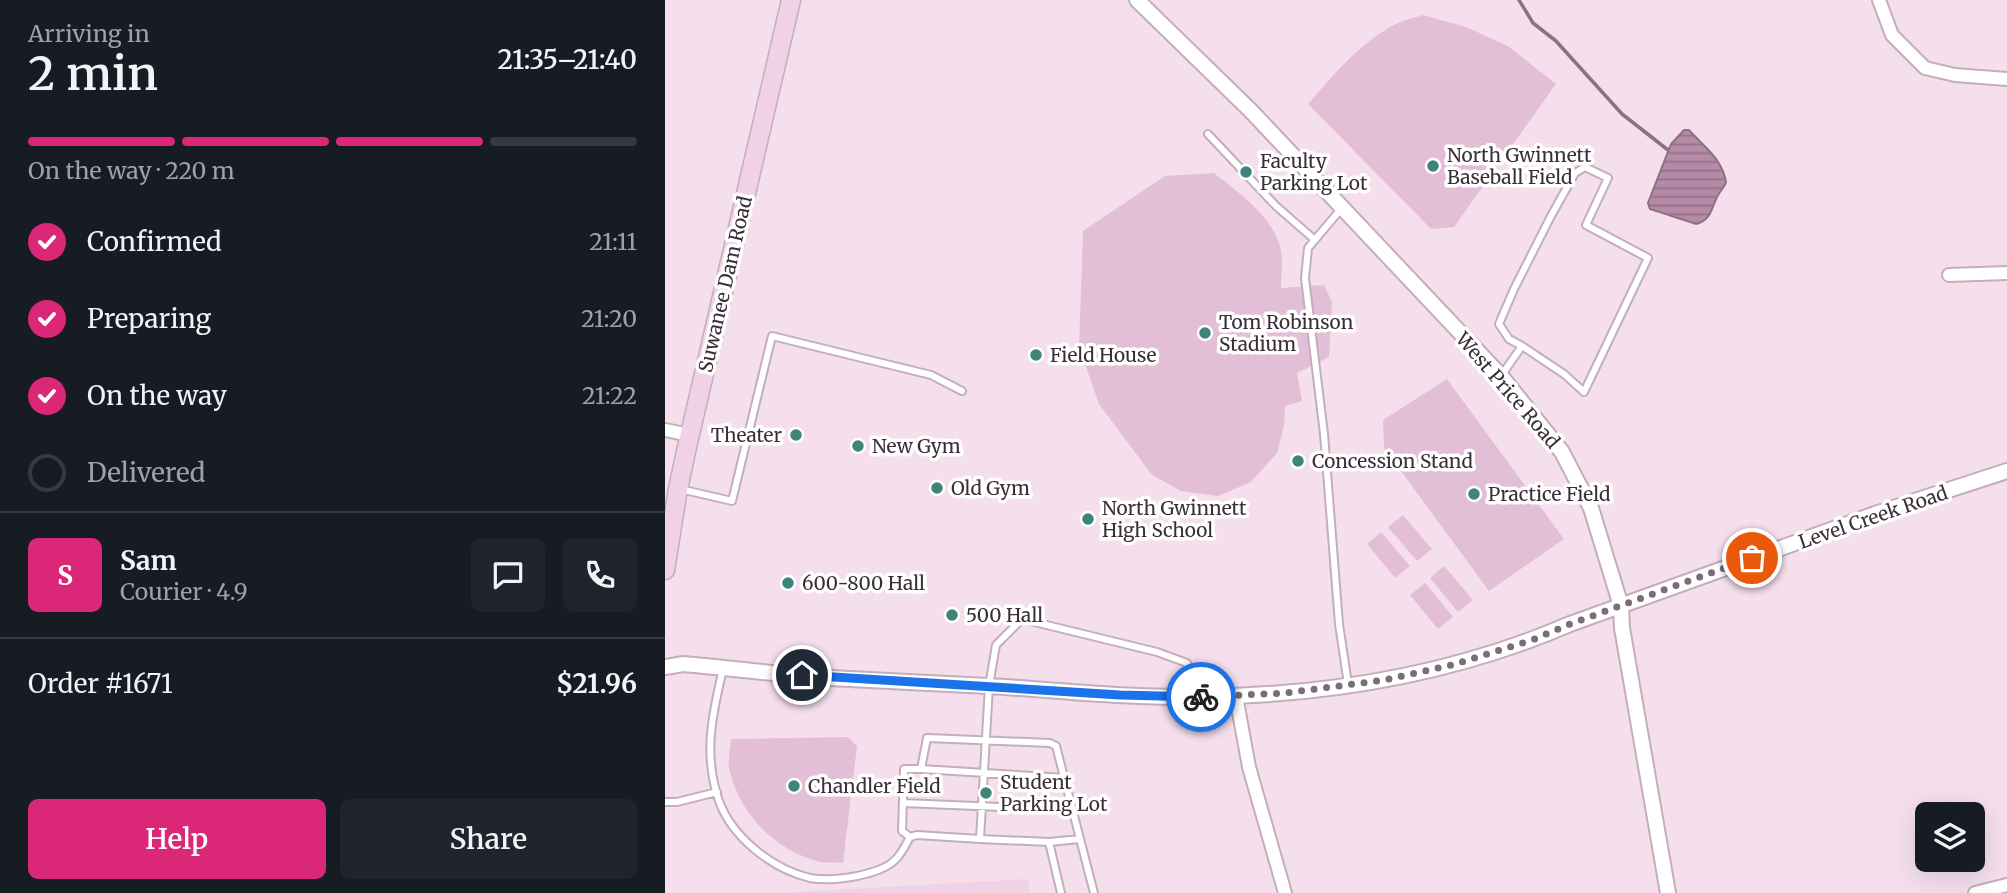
<!DOCTYPE html>
<meta charset="utf-8">
<style>
:root{--surface:#171b24;--page:#20242c;--text:#f1f3f6;--muted:#9ea1a6;--line:#363941;--accent:#db2777}
body{margin:0;font-family:Merriweather,serif;background:var(--page);color:var(--text);height:100vh;display:flex;flex-direction:column;font-size:26px;white-space:nowrap}
*{box-sizing:border-box;margin:0}
p{font-size:23px;color:var(--muted)}
.icon{flex:none;width:38px;height:38px;fill:none;stroke:currentColor;stroke-width:2;stroke-linecap:round;stroke-linejoin:round}
.map{position:relative;flex:1;overflow:hidden}
.panel{display:flex;flex-direction:column;background:var(--surface);width:665px}
.panel>*{flex:none}
.tools{position:absolute;left:1250px;top:802px;display:grid;gap:14px}
.tools a{display:grid;place-items:center;width:70px;height:70px;border-radius:10px;background:var(--surface);box-shadow:0 7px 28px #0002;font-size:35px}
.pin{position:absolute;display:grid;place-items:center;width:60px;height:60px;color:#fff;margin:-30px;border:4px solid #fff;border-radius:50%;box-shadow:0 2px 7px #0007}
.courier{position:absolute;display:grid;place-items:center;width:70px;height:70px;margin:-35px;border:5px solid #1a73e8;border-radius:50%;background:#fff;color:#222;box-shadow:0 2px 9px #0007}
.overview em{font-style:normal;font-weight:600}
.overview div{display:flex;flex-direction:column-reverse}
.overview{display:flex;align-items:center;justify-content:space-between;height:119px;padding:0 28px}
h1{font-size:46px;font-weight:600;line-height:52px}
.bar{display:grid;grid-template-columns:repeat(4,1fr);gap:10px 7px;align-content:center;height:84px;padding:0 28px}
.bar i{height:9px;border-radius:5px;background:var(--line)}
.bar .on{background:var(--accent)}
.bar p{grid-column:span 4}
.line{display:flex;align-items:center;gap:18px;padding:0 28px;border-top:2px solid var(--line)}
.line div{flex:1}
.round{display:grid;place-items:center;flex:none;width:74px;height:74px;border-radius:10px;background:var(--page)}
ol{padding:0 28px;list-style:none}
li{display:flex;align-items:center;gap:21px;height:77px}
li p{margin-inline-start:auto}
li .icon{padding:7px;border-radius:50%;background:var(--accent);color:#fff;stroke-width:4}
li:last-child{color:var(--muted)}
li i{width:38px;height:38px;border:4px solid var(--line);border-radius:50%}
.primary-button{display:flex;gap:14px;margin-top:auto;padding:14px 28px}
.primary-button a{flex:1;height:80px;border-radius:10px;background:var(--accent);color:#fff;font-size:28px;font-weight:600;line-height:80px;text-align:center}
.primary-button a+a{background:var(--page);color:var(--text)}
main{display:flex;flex:1;min-height:0}
.map>svg:first-child{display:block}
.built{fill:#efd2e5}
.pitch{fill:#e3bfd7}
.water{fill:url(#water-rules);stroke:#906f85;stroke-width:2}
.lines{fill:none;stroke-linecap:round;stroke-linejoin:round}
.stream{stroke:#906f85;stroke-width:3.5}
.service-casing{stroke:#c3aebc;stroke-width:10}
.minor-casing{stroke:#c3aebc;stroke-width:16}
.tertiary-casing{stroke:#c3aebc;stroke-width:18}
.secondary-casing{stroke:#c3aebc;stroke-width:21}
.service{stroke:#fff;stroke-width:6}
.minor{stroke:#fff;stroke-width:12}
.tertiary{stroke:#fff;stroke-width:14}
.secondary{stroke:#f0d1e8;stroke-width:18}
.done{stroke:#7b6d76;stroke-width:7;stroke-dasharray:0 12.6}
.route{stroke:#1a73e8;stroke-width:9}
.poi-dot{fill:#3e847c;stroke:#fff;stroke-width:2.5}
.labels{text-anchor:middle;stroke-width:7;stroke-linejoin:round;paint-order:stroke}
.poi-label{font-size:19px;fill:#393036;stroke:#fff;text-anchor:start}
.street-label{font-size:19px;fill:#393036;stroke:#fff}
</style>
<main>
<section class="panel">
<div class="overview"><div><h1>2 min</h1><p>Arriving in</p></div><em>21:35–21:40</em></div>
<div class="bar"><i class="on"></i><i class="on"></i><i class="on"></i><i></i><p>On the way · 220 m</p></div>
<ol>
<li><svg class="icon" aria-label="check" viewBox="0 0 24 24"><path d="M5 12l5 5 9-10"/></svg>Confirmed<p>21:11</p></li>
<li><svg class="icon" aria-label="check" viewBox="0 0 24 24"><path d="M5 12l5 5 9-10"/></svg>Preparing<p>21:20</p></li>
<li><svg class="icon" aria-label="check" viewBox="0 0 24 24"><path d="M5 12l5 5 9-10"/></svg>On the way<p>21:22</p></li>
<li><i></i>Delivered</li>
</ol>
<div class="line" style="height:126px"><b class="round" style="background:var(--accent);color:#fff">S</b><div><b>Sam</b><p>Courier · 4.9</p></div><a class="round"><svg class="icon" aria-label="chat" viewBox="0 0 24 24"><path d="M4 5h16v11H9l-5 4z"/></svg></a><a class="round"><svg class="icon" aria-label="phone" viewBox="0 0 24 24"><path d="M5 4h4l2 5-3 2q2 4 5 5l2-3 5 2v4C11 20 4 13 5 4z"/></svg></a></div>
<div class="line" style="height:91px"><div>Order #1671</div><b>$21.96</b></div>
<div class="primary-button"><a>Help</a><a>Share</a></div>
</section>
<div class="map">
<svg width="1342" height="893" viewBox="0 0 1342 893">
<defs>
<pattern id="water-rules" width="6" height="5" patternUnits="userSpaceOnUse" patternTransform="scale(1.75)"><rect width="6" height="5" fill="#b58aa7"/><path d="M0 2.5h6" fill="none" stroke="#947189"/></pattern>
</defs>
<rect width="100%" height="100%" fill="#f5dfed"/>
<path class="built" d="M363,879L365,893H114Z"/>
<path class="pitch" d="M758,15L801,27L843,46L891,84L789,227L766,229L643,104C668,75 693,45 727,26C736,21 748,18 758,15Z
M549,173C573,192 609,217 616,250C618,262 616,276 616,288L659,285L667,302L664,357L632,373L637,401L620,406L619,426L612,453L586,482L553,496L516,491L487,475L434,404L414,347L418,231L500,176Z
M782,379L899,539L824,591L719,448L718,420Z
M738,515L767,549L752,561L723,527Z
M716,532L745,566L730,578L702,544Z
M779,566L808,600L793,612L765,578Z
M760,583L788,617L773,629L745,595Z
M183,737L192,746L178,863C171,862 163,863 156,862C111,852 76,815 65,772C62,762 65,749 66,739Z"/>
<path class="water" d="M1019,130H1024C1039,147 1057,158 1061,182C1060,186 1057,189 1055,192C1046,205 1048,220 1031,224L985,209L983,203L1006,144Z"/>
<g class="lines">
<path class="stream" d="M854,0L868,23L891,41L957,114L1003,150"/>
<g class="service-casing">
<path id="service" d="M543,134L611,206L650,240
M676,209L643,248L640,278L659,434L674,624L683,684
M836,376L857,346L899,374L919,392L983,258L921,225L943,178L920,167L910,173L886,216L849,289L834,324L844,339L857,346
M15,489L67,501L107,336L266,375L297,391
M58,669C47,715 38,755 54,801C67,837 107,869 145,878C161,881 176,879 192,876C205,873 222,869 231,859C237,853 241,844 245,837
M256,769H239L237,831L245,837L252,835L315,839
M399,778L256,769L262,738L385,743L391,746L429,893
M0,802H12L52,792
M238,803L407,810
M384,842L415,839
M396,893L384,842L315,839L324,686L331,645L357,619L492,652L522,663L527,696"/>
</g>
<g class="minor-casing">
<path id="minor" d="M1214,0L1227,35L1260,68L1290,75L1342,79
M1284,275L1342,273
M0,430L25,435
M571,696L584,767L620,893
M1310,893L1342,885"/>
</g>
<g class="tertiary-casing">
<path id="tertiary" d="M472,0L586,111L836,376L897,452L926,508L956,606L957,628L1003,893
M0,667L18,664C67,668 116,675 165,678C218,681 271,683 323,686C392,690 460,698 529,697C657,696 787,675 905,624L1213,513L1342,471"/>
</g>
<g class="secondary-casing">
<path id="secondary" d="M0,570L13,489L22,447L126,0"/>
</g>
<use href="#service" class="service"/>
<use href="#minor" class="minor"/>
<use href="#tertiary" class="tertiary"/>
<use href="#secondary" class="secondary"/>
</g>
<g class="lines">
<path class="done" d="M536,697L620,693L720,680L787,665L867,640L905,624L1087,558"/>
<path class="route" d="M137,675L455,695L536,697"/>
</g>
<g class="poi-dot">
<circle cx="768" cy="166" r="7"/>
<circle cx="581" cy="172" r="7"/>
<circle cx="540" cy="333" r="7"/>
<circle cx="371" cy="355" r="7"/>
<circle cx="131" cy="435" r="7"/>
<circle cx="193" cy="446" r="7"/>
<circle cx="633" cy="461" r="7"/>
<circle cx="272" cy="488" r="7"/>
<circle cx="809" cy="494" r="7"/>
<circle cx="423" cy="519" r="7"/>
<circle cx="123" cy="583" r="7"/>
<circle cx="287" cy="615" r="7"/>
<circle cx="129" cy="786" r="7"/>
<circle cx="321" cy="793" r="7"/>
</g>
<g class="labels">
<g class="poi-label">
<text x="782" y="162">North Gwinnett<tspan x="782" dy="22">Baseball Field</tspan></text>
<text x="595" y="168">Faculty<tspan x="595" dy="22">Parking Lot</tspan></text>
<text x="554" y="329">Tom Robinson<tspan x="554" dy="22">Stadium</tspan></text>
<text x="385" y="362">Field House</text>
<text x="117" y="442" text-anchor="end">Theater</text>
<text x="207" y="453">New Gym</text>
<text x="647" y="468">Concession Stand</text>
<text x="286" y="495">Old Gym</text>
<text x="823" y="501">Practice Field</text>
<text x="437" y="515">North Gwinnett<tspan x="437" dy="22">High School</tspan></text>
<text x="137" y="590">600-800 Hall</text>
<text x="301" y="622">500 Hall</text>
<text x="335" y="789">Student<tspan x="335" dy="22">Parking Lot</tspan></text>
<text x="143" y="793">Chandler Field</text>
</g>
<g class="street-label">
<text transform="translate(60 284) rotate(-77)" y="7">Suwanee Dam Road</text>
<text transform="translate(843 390) rotate(49)" y="7">West Price Road</text>
<text transform="translate(1208 517) rotate(-19)" y="7">Level Creek Road</text>
</g>
</g>
</svg>
<div class="tools">
<a><svg class="icon" aria-label="layers" viewBox="0 0 24 24"><path d="M12 4l9 5-9 5-9-5zM3 14l9 5 9-5"/></svg></a>
</div>
<div class="pin" style="left:1087px;top:558px;background:#ea580c"><svg class="icon" aria-label="bag" viewBox="0 0 24 24"><path d="M5 8h14l-1 12H6zM9 8a3 3 0 0 1 6 0"/></svg></div>
<div class="pin" style="left:137px;top:675px;background:#1f2937"><svg class="icon" aria-label="home" viewBox="0 0 24 24"><path d="M3 11l9-7 9 7M6 9v11h12V9"/></svg></div>
<div class="courier" style="left:536px;top:697px"><svg class="icon" aria-label="bike" viewBox="0 0 24 24"><circle cx="6" cy="16" r="4"/><circle cx="18" cy="16" r="4"/><path d="M6 16l4-8h5l3 8M10 8l3 8H6M13 5h3"/></svg></div>
</div>
</main>
